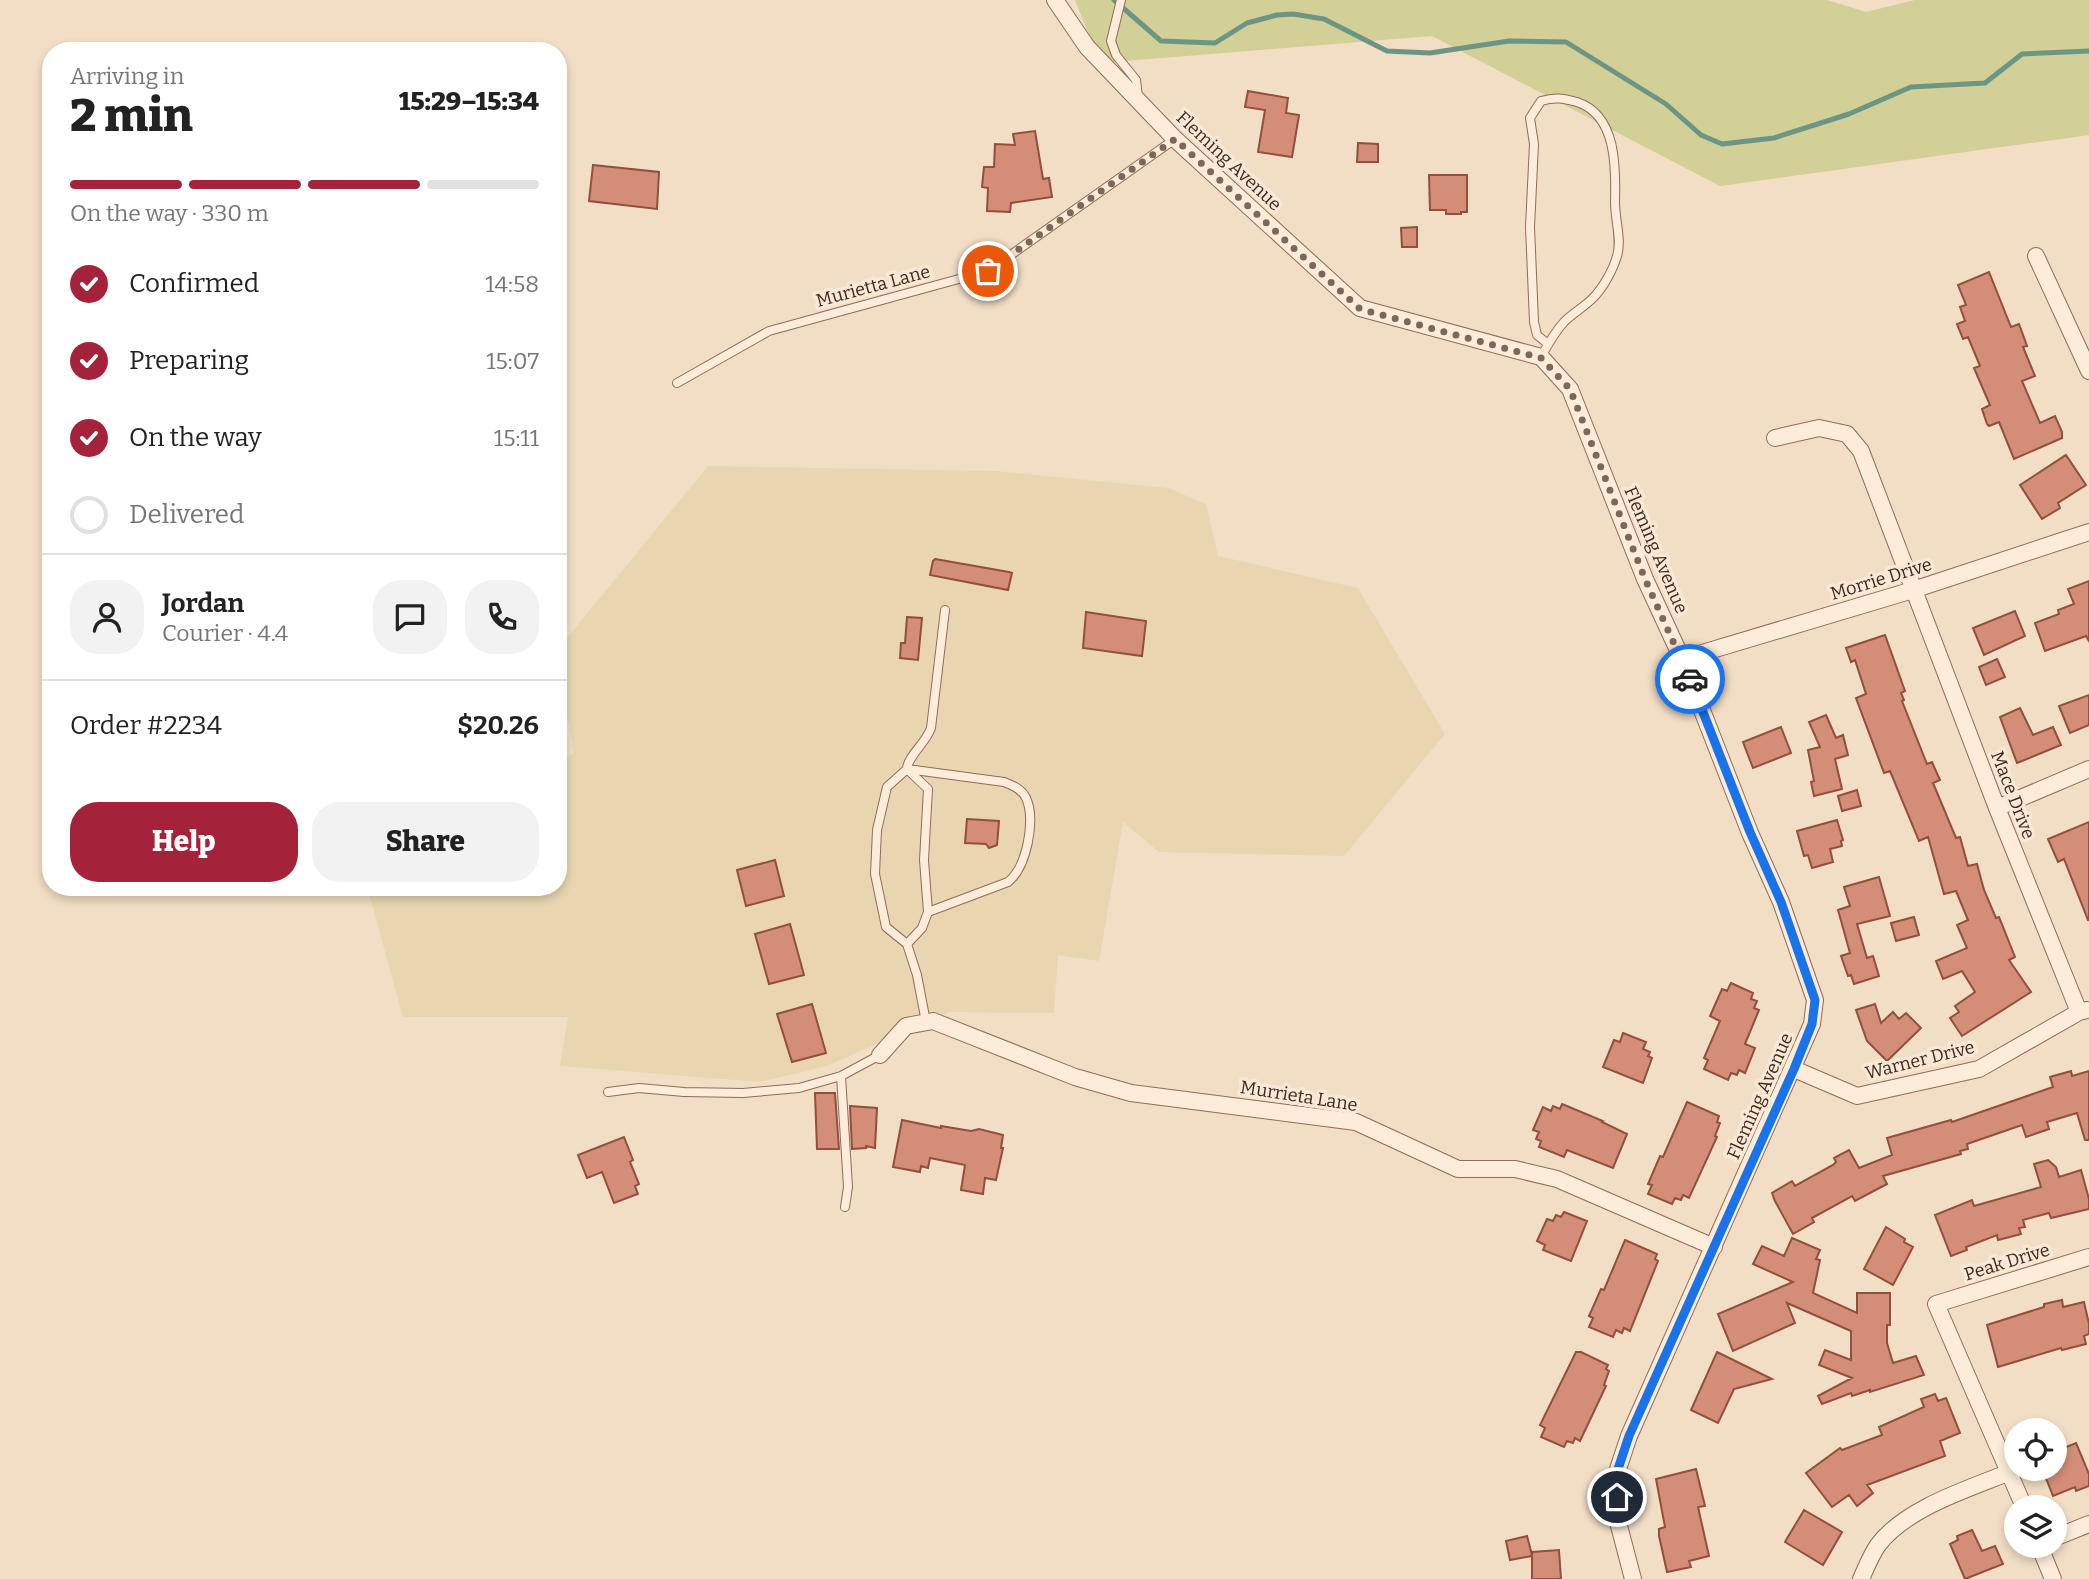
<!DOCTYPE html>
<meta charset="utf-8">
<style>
:root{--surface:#fff;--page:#f2f2f2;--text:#222;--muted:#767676;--line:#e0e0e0;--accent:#a5233a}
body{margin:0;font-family:Bitter,serif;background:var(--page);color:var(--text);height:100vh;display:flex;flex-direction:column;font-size:26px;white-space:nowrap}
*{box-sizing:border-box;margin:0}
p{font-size:23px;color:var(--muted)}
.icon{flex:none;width:38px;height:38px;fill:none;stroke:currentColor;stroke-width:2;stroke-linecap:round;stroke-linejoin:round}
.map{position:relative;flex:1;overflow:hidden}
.sheet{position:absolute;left:42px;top:42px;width:525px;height:854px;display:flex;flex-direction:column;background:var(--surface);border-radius:28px;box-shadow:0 4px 10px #0003}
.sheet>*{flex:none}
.fabs{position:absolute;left:2004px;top:1418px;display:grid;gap:14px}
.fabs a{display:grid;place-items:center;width:63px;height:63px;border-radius:50%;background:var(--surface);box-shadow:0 4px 10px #0003;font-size:35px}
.pin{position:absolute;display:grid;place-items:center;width:60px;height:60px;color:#fff;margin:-30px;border:4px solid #fff;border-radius:50%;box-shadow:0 2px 7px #0007}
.courier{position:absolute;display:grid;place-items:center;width:70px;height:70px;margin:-35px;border:5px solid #1a73e8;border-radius:50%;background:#fff;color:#222;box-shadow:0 2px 9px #0007}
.overview em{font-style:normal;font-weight:800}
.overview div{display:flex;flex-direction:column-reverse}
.overview{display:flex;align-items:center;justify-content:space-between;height:119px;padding:0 28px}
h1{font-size:46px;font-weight:800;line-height:52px}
.bar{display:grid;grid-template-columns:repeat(4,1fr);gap:10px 7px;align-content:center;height:84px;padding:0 28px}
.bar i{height:9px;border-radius:5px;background:var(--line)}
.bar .current{background:var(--accent)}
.bar p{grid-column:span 4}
.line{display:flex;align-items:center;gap:18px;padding:0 28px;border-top:2px solid var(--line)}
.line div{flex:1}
.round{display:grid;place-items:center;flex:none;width:74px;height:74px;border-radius:28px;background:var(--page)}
ol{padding:0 28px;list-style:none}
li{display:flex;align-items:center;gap:21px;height:77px}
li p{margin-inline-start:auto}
li .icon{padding:7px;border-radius:50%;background:var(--accent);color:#fff;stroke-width:4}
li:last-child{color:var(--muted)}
li i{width:38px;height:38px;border:4px solid var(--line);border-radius:50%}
.primary-button{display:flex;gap:14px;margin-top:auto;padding:14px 28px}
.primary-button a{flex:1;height:80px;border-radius:28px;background:var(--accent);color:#fff;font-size:28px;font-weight:800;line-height:80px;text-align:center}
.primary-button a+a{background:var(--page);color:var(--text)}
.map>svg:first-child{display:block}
.farmland{fill:#e9d6b1}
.green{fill:#d2cf97}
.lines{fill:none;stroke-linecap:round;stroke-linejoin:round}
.stream{stroke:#6c9584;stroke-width:5}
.building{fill:#d48e77;stroke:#914f3c;stroke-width:2}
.service-casing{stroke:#906c59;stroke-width:10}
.minor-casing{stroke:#906c59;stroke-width:18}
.service{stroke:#fcecd9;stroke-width:8}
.minor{stroke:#fcecd9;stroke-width:16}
.done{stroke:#7d6758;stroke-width:7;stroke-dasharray:0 12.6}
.route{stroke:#1a73e8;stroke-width:9}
.labels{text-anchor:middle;stroke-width:7;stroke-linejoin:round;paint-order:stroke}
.street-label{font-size:18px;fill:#3e281e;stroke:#f9e8d5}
</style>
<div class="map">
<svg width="2089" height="1579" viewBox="0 0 2089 1579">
<rect width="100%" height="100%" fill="#f2ddc5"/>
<path class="farmland" d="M708,466L996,471L1168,488L1206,504L1218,556L1358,588L1445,734L1344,856L1159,852L1123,822L1099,961L1058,955L1054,1013L949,1012L827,1066L760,1082L560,1066L568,1017H403L369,893L378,887H558V764L574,753L558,666V649Z"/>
<path class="green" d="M1075,0H1827L1866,12L1915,0H2089V135L1720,186L1432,36L1100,63Z"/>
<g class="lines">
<path class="stream" d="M1114,0L1161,41L1215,43L1247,23L1277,15L1293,14L1324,19L1387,51L1430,53L1509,41L1566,42L1666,104L1701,135L1722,144L1774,138L1849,114L1911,87L1985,83L2022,54L2089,51"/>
</g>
<path class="building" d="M1248,91L1288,98L1286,113L1299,115L1292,157L1258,152L1265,110L1245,107Z
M1035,131L1043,179L1049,178L1052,197L1011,203L1010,212L987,211L988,188L982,187L984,167H994L995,144L1015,145L1013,134Z
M1358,143L1378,144V162H1357Z
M593,165L659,172L657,209L589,201Z
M1429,175H1467V212H1461V214H1446V210H1430Z
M1417,227V247H1402L1401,228Z
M1989,272L2011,327L2019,324L2027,346L2023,347L2035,376L2022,381L2040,423L2055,416L2062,432V438L2014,459L1999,422L1989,426L1987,424L1982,409L1990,405L1974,368L1980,366L1968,337L1963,339L1957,324L1965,321L1960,307L1966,305L1958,285Z
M2066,455L2086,485L2058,503L2060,508L2042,519L2020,485Z
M935,559L1009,572L1012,573L1008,590L930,575L933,561Z
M2089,581V641L2086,636L2045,651L2035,623L2059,614L2058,610L2074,604L2068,589Z
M2015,611L2025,636L1984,655L1973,628Z
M1086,612L1146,621L1142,656L1083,648Z
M907,617L922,618L918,660L900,658L901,643H905Z
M1885,635L1905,691L1901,693L1904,700L1902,701L1927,764L1932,762L1940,780L1933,783L1956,838L1960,837L1968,866L1977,864L1984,890L1996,918L1999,917L2015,957L2009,960L2031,992L1962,1036L1950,1018L1959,1012L1955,1006L1975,992L1962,971L1943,979L1936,961L1967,948L1957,925L1968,920L1956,891L1944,894L1928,837L1919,841L1890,771L1884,773L1856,698L1866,694L1855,660L1851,662L1846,648Z
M1997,659L2005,677L1986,685L1979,667Z
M2089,695V725L2070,733L2059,706Z
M2020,708L2033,735L2053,727L2061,745L2017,763L2000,717Z
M1826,715L1836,738L1843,735L1848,755L1835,759L1842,789L1814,796L1811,782L1814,781L1808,750L1820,747L1809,722Z
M1781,727L1791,753L1753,768L1743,742Z
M1857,790L1861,806L1842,811L1838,796Z
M967,819L999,821L997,845L989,848L986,844L965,843Z
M1837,820L1843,840L1841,841L1842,846L1830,849L1833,862L1812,868L1808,855L1804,856L1797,831Z
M2089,822V920H2088L2064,859L2058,862L2048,839Z
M775,860L784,896L746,906L737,870Z
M1879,877L1890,916L1857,924L1867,958L1873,956L1879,976L1854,984L1851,975L1848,976L1841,956L1850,953L1838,910L1850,906L1844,887Z
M1914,917L1919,935L1896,941L1891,923Z
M790,924L804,975L769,984L755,934Z
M1731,983L1753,993L1751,999L1757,1001L1754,1008L1759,1010L1745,1044L1755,1048L1745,1073L1739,1070L1737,1075L1731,1073L1728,1080L1704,1069L1708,1060L1704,1058L1720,1021L1710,1016L1722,989L1727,991Z
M812,1004L826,1053L792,1062L777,1014Z
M1875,1004L1881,1023L1893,1012L1899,1019L1906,1013L1921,1028L1887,1061L1867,1041L1856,1010Z
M1623,1033L1646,1042L1643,1049L1650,1052L1648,1056L1652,1058L1643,1083L1603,1067L1614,1040L1620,1042Z
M2071,1071L2072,1076L2089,1071V1140H2085L2077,1113L2047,1122L2049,1129L2026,1137L2022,1125L1967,1144L1968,1149L1960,1151L1961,1154L1883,1176L1887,1184L1855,1201L1852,1196L1812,1218L1814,1222L1793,1234L1775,1201L1772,1193L1792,1181L1795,1186L1833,1165L1836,1162L1834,1158L1849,1150L1859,1168L1892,1155L1887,1138L1951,1120L1952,1122L2053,1087L2050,1077Z
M815,1093H835L839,1149H817Z
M1687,1102L1719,1116L1717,1122L1720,1123L1715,1136L1717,1137L1689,1198L1683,1195L1681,1200L1675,1198L1672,1204L1648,1194L1652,1185L1648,1184L1660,1156L1663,1157Z
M1562,1104L1603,1121L1602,1122L1627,1134L1613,1168L1567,1150L1564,1157L1539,1147L1541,1141L1536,1139L1539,1132L1533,1130L1543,1107L1551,1111L1553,1106L1560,1109Z
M850,1106L877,1108L875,1148L866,1146V1148L852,1149Z
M902,1120L941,1128V1126L971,1131L979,1129L1003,1135L1001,1148H1003L996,1180L985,1178L983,1194L961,1190L965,1165L930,1158L928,1168L921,1166L920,1172L893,1167Z
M624,1137L633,1160L630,1162L639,1184L635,1186L638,1194L614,1203L602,1172L587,1178L578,1155Z
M2048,1160L2056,1167L2059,1177L2081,1170L2089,1199V1209L2051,1218L2049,1213L2023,1220L2025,1227L2019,1228L2021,1234L1998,1240L1997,1235L1966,1247L1967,1250L1951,1256L1935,1215L1972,1200L1974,1206L2041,1187L2034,1164Z
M1564,1212L1587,1221L1571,1261L1543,1250L1545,1245L1537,1241L1547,1219L1553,1221L1556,1215L1561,1217Z
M1886,1227L1905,1239L1904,1242L1913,1247L1893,1285L1864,1269Z
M1792,1238L1820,1250L1816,1259L1820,1260L1813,1293L1857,1313V1293H1890V1325H1887V1343L1893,1363L1916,1356L1924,1375L1870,1392V1390L1852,1396L1851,1393L1822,1404L1818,1396L1852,1378L1819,1365L1825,1350L1851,1360V1331L1787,1303L1795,1323L1733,1351L1718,1314L1793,1282L1753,1264L1762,1246L1784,1256Z
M1625,1240L1657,1254L1655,1259L1658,1261L1630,1331L1624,1328L1622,1333L1616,1330L1613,1337L1589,1327L1593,1318L1589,1316L1601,1289L1604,1290Z
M2062,1300L2063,1307L2084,1302L2089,1324V1334L2084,1336L2086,1344L2062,1350L2061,1348L1998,1367L1987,1325L2044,1307V1304Z
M1576,1352H1581L1608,1365L1606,1369L1609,1371L1604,1385L1606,1386L1580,1441L1575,1438L1573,1443L1567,1441L1564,1447L1541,1437L1545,1428L1540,1425Z
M1717,1352L1772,1379L1734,1389L1718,1423L1691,1410Z
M1935,1394L1938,1401L1946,1398L1960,1433L1940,1441L1945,1456L1867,1485L1873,1493L1857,1506L1849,1495L1832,1507L1806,1473L1840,1448L1842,1450L1882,1435L1879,1427L1924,1407L1921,1399Z
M2076,1443L2089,1474V1486L2076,1491L2075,1487L2053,1496L2042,1468H2054V1452Z
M1696,1469L1705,1506L1698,1507L1709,1556L1689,1561L1691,1567L1667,1572L1659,1536V1529L1665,1527L1656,1479Z
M1804,1510L1842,1532L1823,1565L1785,1542Z
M1972,1530L1982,1551L1995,1546L2003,1564L1965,1579L1950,1544L1958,1540L1957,1536Z
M1527,1536L1532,1555V1552L1559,1550L1561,1579H1532V1556L1510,1560L1506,1541Z"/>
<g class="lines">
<g class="service-casing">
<path id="service" d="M1121,0L1111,41L1116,55L1136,80L1138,97
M1541,357C1548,344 1554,333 1564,322C1573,313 1584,307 1593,298C1603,288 1613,270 1617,256C1622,241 1615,219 1615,203C1616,168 1617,115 1577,102C1562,98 1555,97 1541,101L1530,118L1534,144L1530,227L1534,322L1537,335L1548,344
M677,383L769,331L988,271L1175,139
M928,912L1008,882C1027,867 1036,819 1026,798C1022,789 1012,785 1004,782L907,769C907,757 926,743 931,728L945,610
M907,944L922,928L928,912L924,860L928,789L907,769L887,787L877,830L875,874L886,927L907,944L917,975L926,1022
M841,1076L848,1187L845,1207
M608,1092L639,1088L684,1092L743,1093L799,1088L841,1076L880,1055"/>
</g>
<g class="minor-casing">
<path id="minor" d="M1055,0L1087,47L1175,139L1360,308L1541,357L1570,389L1645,579L1682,659L1750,833L1781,902L1815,1000L1812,1024L1629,1436L1617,1472L1618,1522L1633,1579
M2036,256L2089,371
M1775,438L1819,428L1847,434L1861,451L1997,808L2079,1012
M1682,659L1913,590L2089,532
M1997,808L2089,769
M880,1055L906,1026L933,1021L1075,1077L1131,1093L1356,1122L1458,1169H1515L1557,1179L1714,1247
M1794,1069L1857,1096L1979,1069L2079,1012L2087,1010
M2024,1507L1936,1304L2089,1257
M2054,1538L2089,1524
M2039,1545L2053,1579
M1861,1579C1866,1568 1871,1555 1878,1545C1906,1508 1968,1489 2010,1472"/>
</g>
<use href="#service" class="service"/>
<use href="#minor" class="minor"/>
</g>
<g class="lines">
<path class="done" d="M988,271L1175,139L1360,309L1541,358L1570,389L1645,579L1690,679"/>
<path class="route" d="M1617,1497V1472L1629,1436L1794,1069L1812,1024L1815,1000L1781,902L1750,832L1690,679"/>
</g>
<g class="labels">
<g class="street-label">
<text transform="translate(1229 161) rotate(43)" y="6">Fleming Avenue</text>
<text transform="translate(873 286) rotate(-15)" y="6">Murietta Lane</text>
<text transform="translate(1656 550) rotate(67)" y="6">Fleming Avenue</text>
<text transform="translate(1881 579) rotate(-17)" y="6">Morrie Drive</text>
<text transform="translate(2013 795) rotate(69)" y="6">Mace Drive</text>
<text transform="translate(1920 1060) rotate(-14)" y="6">Warner Drive</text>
<text transform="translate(1299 1096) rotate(9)" y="6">Murrieta Lane</text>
<text transform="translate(1760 1096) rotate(-66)" y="6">Fleming Avenue</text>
<text transform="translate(2007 1262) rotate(-17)" y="6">Peak Drive</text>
</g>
</g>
</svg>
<div class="fabs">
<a><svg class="icon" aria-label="locate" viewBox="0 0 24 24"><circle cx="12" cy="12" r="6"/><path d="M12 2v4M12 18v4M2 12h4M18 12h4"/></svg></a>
<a><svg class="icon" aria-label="layers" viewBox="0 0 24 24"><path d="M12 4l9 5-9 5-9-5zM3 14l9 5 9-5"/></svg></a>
</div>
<div class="pin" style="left:988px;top:271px;background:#ea580c"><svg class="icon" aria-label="bag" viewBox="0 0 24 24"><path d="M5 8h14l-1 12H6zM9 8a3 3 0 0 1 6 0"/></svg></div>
<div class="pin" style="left:1617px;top:1497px;background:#1f2937"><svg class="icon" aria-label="home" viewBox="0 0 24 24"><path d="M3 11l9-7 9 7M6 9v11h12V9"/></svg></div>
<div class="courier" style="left:1690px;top:679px"><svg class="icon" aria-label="car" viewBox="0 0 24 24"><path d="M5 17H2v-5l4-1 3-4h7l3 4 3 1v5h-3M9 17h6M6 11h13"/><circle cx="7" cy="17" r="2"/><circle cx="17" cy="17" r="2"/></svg></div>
<section class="sheet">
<div class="overview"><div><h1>2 min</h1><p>Arriving in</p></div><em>15:29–15:34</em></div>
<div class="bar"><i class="current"></i><i class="current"></i><i class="current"></i><i></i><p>On the way · 330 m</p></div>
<ol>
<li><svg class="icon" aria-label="check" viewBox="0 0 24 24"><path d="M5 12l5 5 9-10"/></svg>Confirmed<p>14:58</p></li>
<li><svg class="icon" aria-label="check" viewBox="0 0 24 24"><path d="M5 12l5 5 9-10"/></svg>Preparing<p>15:07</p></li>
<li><svg class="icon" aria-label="check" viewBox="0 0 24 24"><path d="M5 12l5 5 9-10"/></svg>On the way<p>15:11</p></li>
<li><i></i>Delivered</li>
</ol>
<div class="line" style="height:126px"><a class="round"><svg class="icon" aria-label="person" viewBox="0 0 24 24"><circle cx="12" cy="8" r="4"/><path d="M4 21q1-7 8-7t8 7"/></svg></a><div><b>Jordan</b><p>Courier · 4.4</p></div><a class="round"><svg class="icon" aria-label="chat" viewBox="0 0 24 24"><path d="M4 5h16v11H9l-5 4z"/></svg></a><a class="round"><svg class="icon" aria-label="phone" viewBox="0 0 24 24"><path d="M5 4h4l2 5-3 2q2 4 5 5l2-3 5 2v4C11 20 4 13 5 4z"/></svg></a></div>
<div class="line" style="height:91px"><div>Order #2234</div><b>$20.26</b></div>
<div class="primary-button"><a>Help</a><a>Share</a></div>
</section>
</div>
